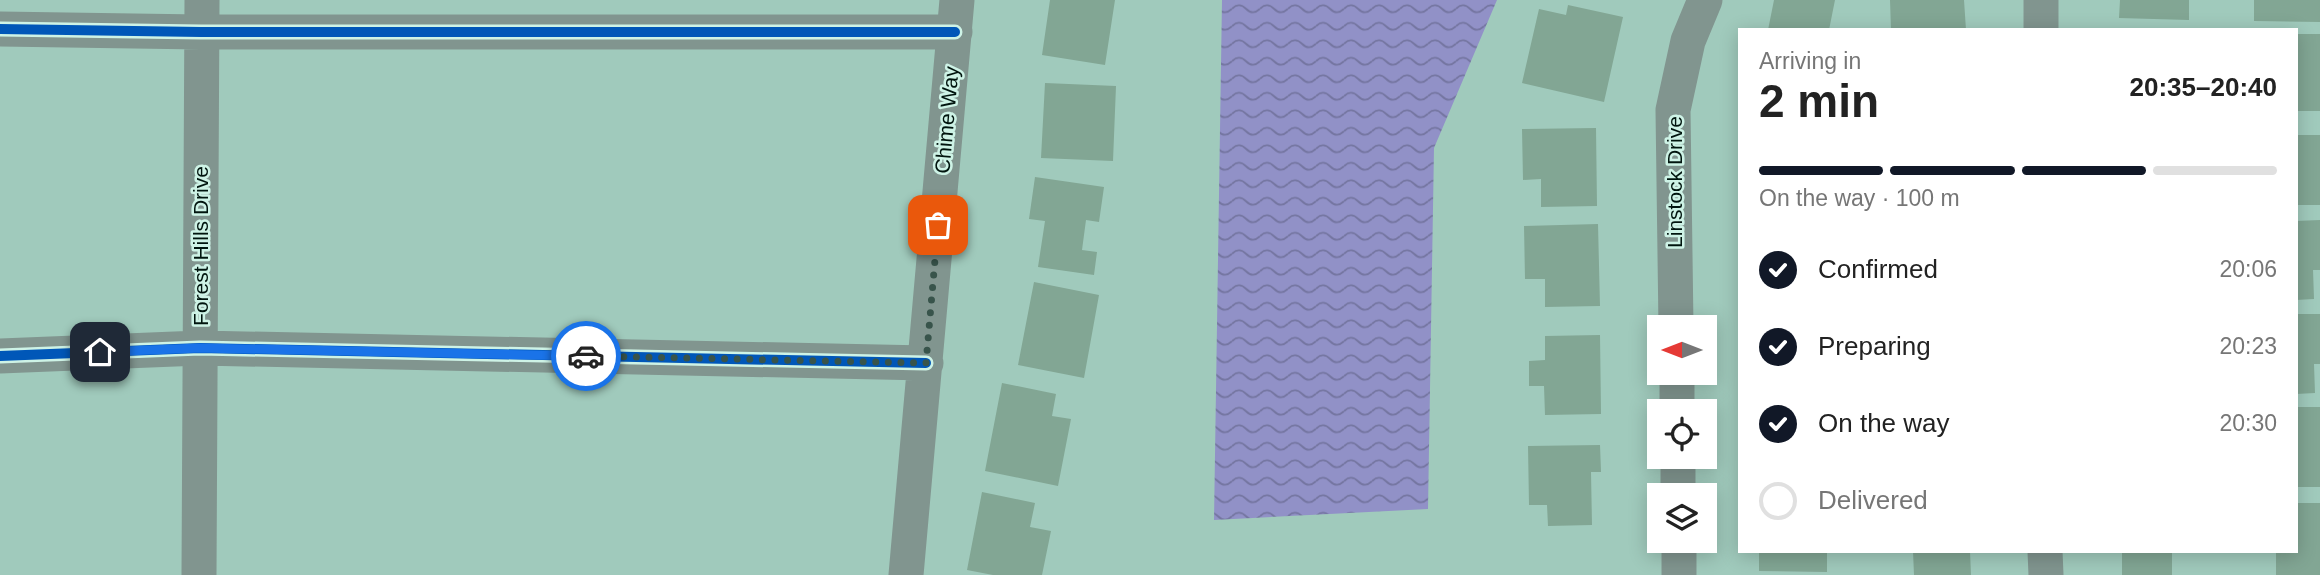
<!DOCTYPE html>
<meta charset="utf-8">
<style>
:root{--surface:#fff;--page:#f2f2f2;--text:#222;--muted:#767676;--line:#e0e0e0;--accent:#111827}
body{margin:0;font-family:Arial,sans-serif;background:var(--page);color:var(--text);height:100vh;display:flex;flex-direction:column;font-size:26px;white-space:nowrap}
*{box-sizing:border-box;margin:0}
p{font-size:23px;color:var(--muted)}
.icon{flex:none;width:38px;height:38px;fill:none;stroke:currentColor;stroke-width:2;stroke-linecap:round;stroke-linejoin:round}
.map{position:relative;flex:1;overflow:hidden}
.details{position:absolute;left:1738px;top:28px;width:560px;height:525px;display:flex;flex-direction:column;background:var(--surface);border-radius:0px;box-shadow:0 4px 18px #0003}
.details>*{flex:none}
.needle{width:46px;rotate:270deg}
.fabs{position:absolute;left:1647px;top:315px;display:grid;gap:14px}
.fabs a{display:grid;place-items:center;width:70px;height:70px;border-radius:0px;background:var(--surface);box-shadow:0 4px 18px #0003;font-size:35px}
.pin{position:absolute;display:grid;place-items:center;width:60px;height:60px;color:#fff;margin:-30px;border-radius:14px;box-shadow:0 4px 10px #0006}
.courier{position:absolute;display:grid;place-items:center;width:70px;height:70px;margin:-35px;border:5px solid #1a73e8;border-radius:50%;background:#fff;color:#222;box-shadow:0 2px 9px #0007}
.summary em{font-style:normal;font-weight:700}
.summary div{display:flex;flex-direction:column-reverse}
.summary{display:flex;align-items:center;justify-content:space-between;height:119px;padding:0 21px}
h1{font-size:46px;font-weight:700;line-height:52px}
.bar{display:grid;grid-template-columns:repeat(4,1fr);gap:10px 7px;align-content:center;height:84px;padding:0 21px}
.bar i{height:9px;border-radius:5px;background:var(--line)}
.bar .on{background:var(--accent)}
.bar p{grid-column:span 4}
ol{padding:0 21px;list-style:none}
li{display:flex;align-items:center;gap:21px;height:77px}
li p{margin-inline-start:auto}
li .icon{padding:7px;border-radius:50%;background:var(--accent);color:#fff;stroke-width:4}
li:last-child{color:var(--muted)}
li i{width:38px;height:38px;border:4px solid var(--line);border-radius:50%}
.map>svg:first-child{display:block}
.water{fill:url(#water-waves)}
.building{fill:#82a694}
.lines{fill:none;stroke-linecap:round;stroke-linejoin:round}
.street{stroke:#81958f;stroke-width:35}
.cycleway-casing{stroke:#cef3e6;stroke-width:15}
.cycleway{stroke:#0057b8;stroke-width:10}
.done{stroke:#38544b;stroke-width:7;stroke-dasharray:0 12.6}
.route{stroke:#1a73e8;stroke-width:9}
.labels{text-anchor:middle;stroke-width:5;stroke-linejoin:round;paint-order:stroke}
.street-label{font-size:21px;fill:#00140e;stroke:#cef3e6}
</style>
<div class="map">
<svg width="2320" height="575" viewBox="0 0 2320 575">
<defs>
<pattern id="water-waves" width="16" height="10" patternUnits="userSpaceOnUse" patternTransform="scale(1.75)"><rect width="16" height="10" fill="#9191c7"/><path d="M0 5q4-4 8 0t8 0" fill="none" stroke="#7475a0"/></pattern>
</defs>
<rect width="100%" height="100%" fill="#a0cabc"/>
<path class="water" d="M1222,0H1497L1434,148L1428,509L1214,520Z"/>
<path class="building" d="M1050,0H1115L1105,65L1042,55Z
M1774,0H1835L1829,30H1768Z
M1890,0H1964L1966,30H1891Z
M2120,0H2189V20L2119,18Z
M2254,0H2320V22L2254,21Z
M1568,5L1623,17L1604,102L1522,83L1539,9L1566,15Z
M2296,34H2320V111H2296Z
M1045,83L1116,86L1113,161L1041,158Z
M1596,128L1597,206L1541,207V179L1523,180L1522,129Z
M2296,135H2320V205H2296Z
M1035,177L1104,187L1099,222L1086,220L1082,250L1097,252L1094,275L1038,267L1045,221L1029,219Z
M2320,220V270H2313L2314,299L2296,300V221Z
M1598,224L1600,306L1545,307V279H1525L1524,226Z
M1034,282L1099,295L1084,378L1018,365Z
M2296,314H2320V364H2314L2315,393L2296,394Z
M1600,335L1601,414L1545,415L1544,386H1529V361L1545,360V336Z
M1002,383L1056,394L1052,416L1071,419L1058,486L985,471Z
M2296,407H2320V487H2296Z
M1600,445L1601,472H1591L1592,525L1548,526L1547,505H1529L1528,446Z
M982,492L1035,503L1030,527L1051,531L1042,575H993L967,570Z
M2296,503H2320V575H2276V551H2296Z
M1759,551H1827V572L1759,571Z
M1913,551H1970L1971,575H1914Z
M2122,551H2172V575H2122Z"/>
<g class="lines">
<path class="street" d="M2041,0V30
M0,29L201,32H955
M1676,327L1673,110L1688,41L1705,0
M0,356L200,348L926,363
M1677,373V411
M1678,457V495
M1679,541V575
M2045,551L2046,575
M199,575L202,0
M906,575L957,0"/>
<g class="cycleway-casing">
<path id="cycleway" d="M0,29L201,32H955
M0,356L200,348L926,363"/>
</g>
<use href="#cycleway" class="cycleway"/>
</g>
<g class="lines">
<path class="done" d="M586,356L926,363L938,225"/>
<path class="route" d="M100,352L200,348L586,356"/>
</g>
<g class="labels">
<g class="street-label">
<text transform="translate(947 120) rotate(-85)" y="7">Chime Way</text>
<text transform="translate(1675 182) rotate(-90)" y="7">Linstock Drive</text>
<text transform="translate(201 246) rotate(-90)" y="7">Forest Hills Drive</text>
</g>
</g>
</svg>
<div class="fabs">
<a><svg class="needle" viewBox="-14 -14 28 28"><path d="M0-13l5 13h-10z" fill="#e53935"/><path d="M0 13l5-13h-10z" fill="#767676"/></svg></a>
<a><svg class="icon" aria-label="locate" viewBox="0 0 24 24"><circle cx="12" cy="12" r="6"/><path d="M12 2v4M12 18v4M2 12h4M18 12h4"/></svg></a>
<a><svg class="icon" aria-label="layers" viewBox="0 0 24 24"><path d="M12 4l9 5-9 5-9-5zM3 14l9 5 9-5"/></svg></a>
</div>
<div class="pin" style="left:938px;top:225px;background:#ea580c"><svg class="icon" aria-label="bag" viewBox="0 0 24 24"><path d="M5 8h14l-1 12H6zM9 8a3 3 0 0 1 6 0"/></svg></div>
<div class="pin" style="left:100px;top:352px;background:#1f2937"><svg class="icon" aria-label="home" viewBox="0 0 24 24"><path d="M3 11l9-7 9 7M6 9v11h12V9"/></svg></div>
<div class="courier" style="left:586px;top:356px"><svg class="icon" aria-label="car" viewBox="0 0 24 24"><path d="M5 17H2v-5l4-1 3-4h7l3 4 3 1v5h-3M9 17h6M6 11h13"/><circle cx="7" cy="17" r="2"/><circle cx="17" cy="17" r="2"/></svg></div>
<section class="details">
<div class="summary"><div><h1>2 min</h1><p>Arriving in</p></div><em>20:35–20:40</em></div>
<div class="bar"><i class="on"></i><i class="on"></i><i class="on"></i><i></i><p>On the way · 100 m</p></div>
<ol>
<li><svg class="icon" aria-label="check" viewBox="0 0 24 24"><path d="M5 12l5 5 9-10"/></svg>Confirmed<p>20:06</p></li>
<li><svg class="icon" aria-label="check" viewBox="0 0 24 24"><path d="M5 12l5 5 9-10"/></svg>Preparing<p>20:23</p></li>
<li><svg class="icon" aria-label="check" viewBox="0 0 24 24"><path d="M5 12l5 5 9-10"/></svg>On the way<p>20:30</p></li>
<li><i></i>Delivered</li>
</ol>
</section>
</div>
